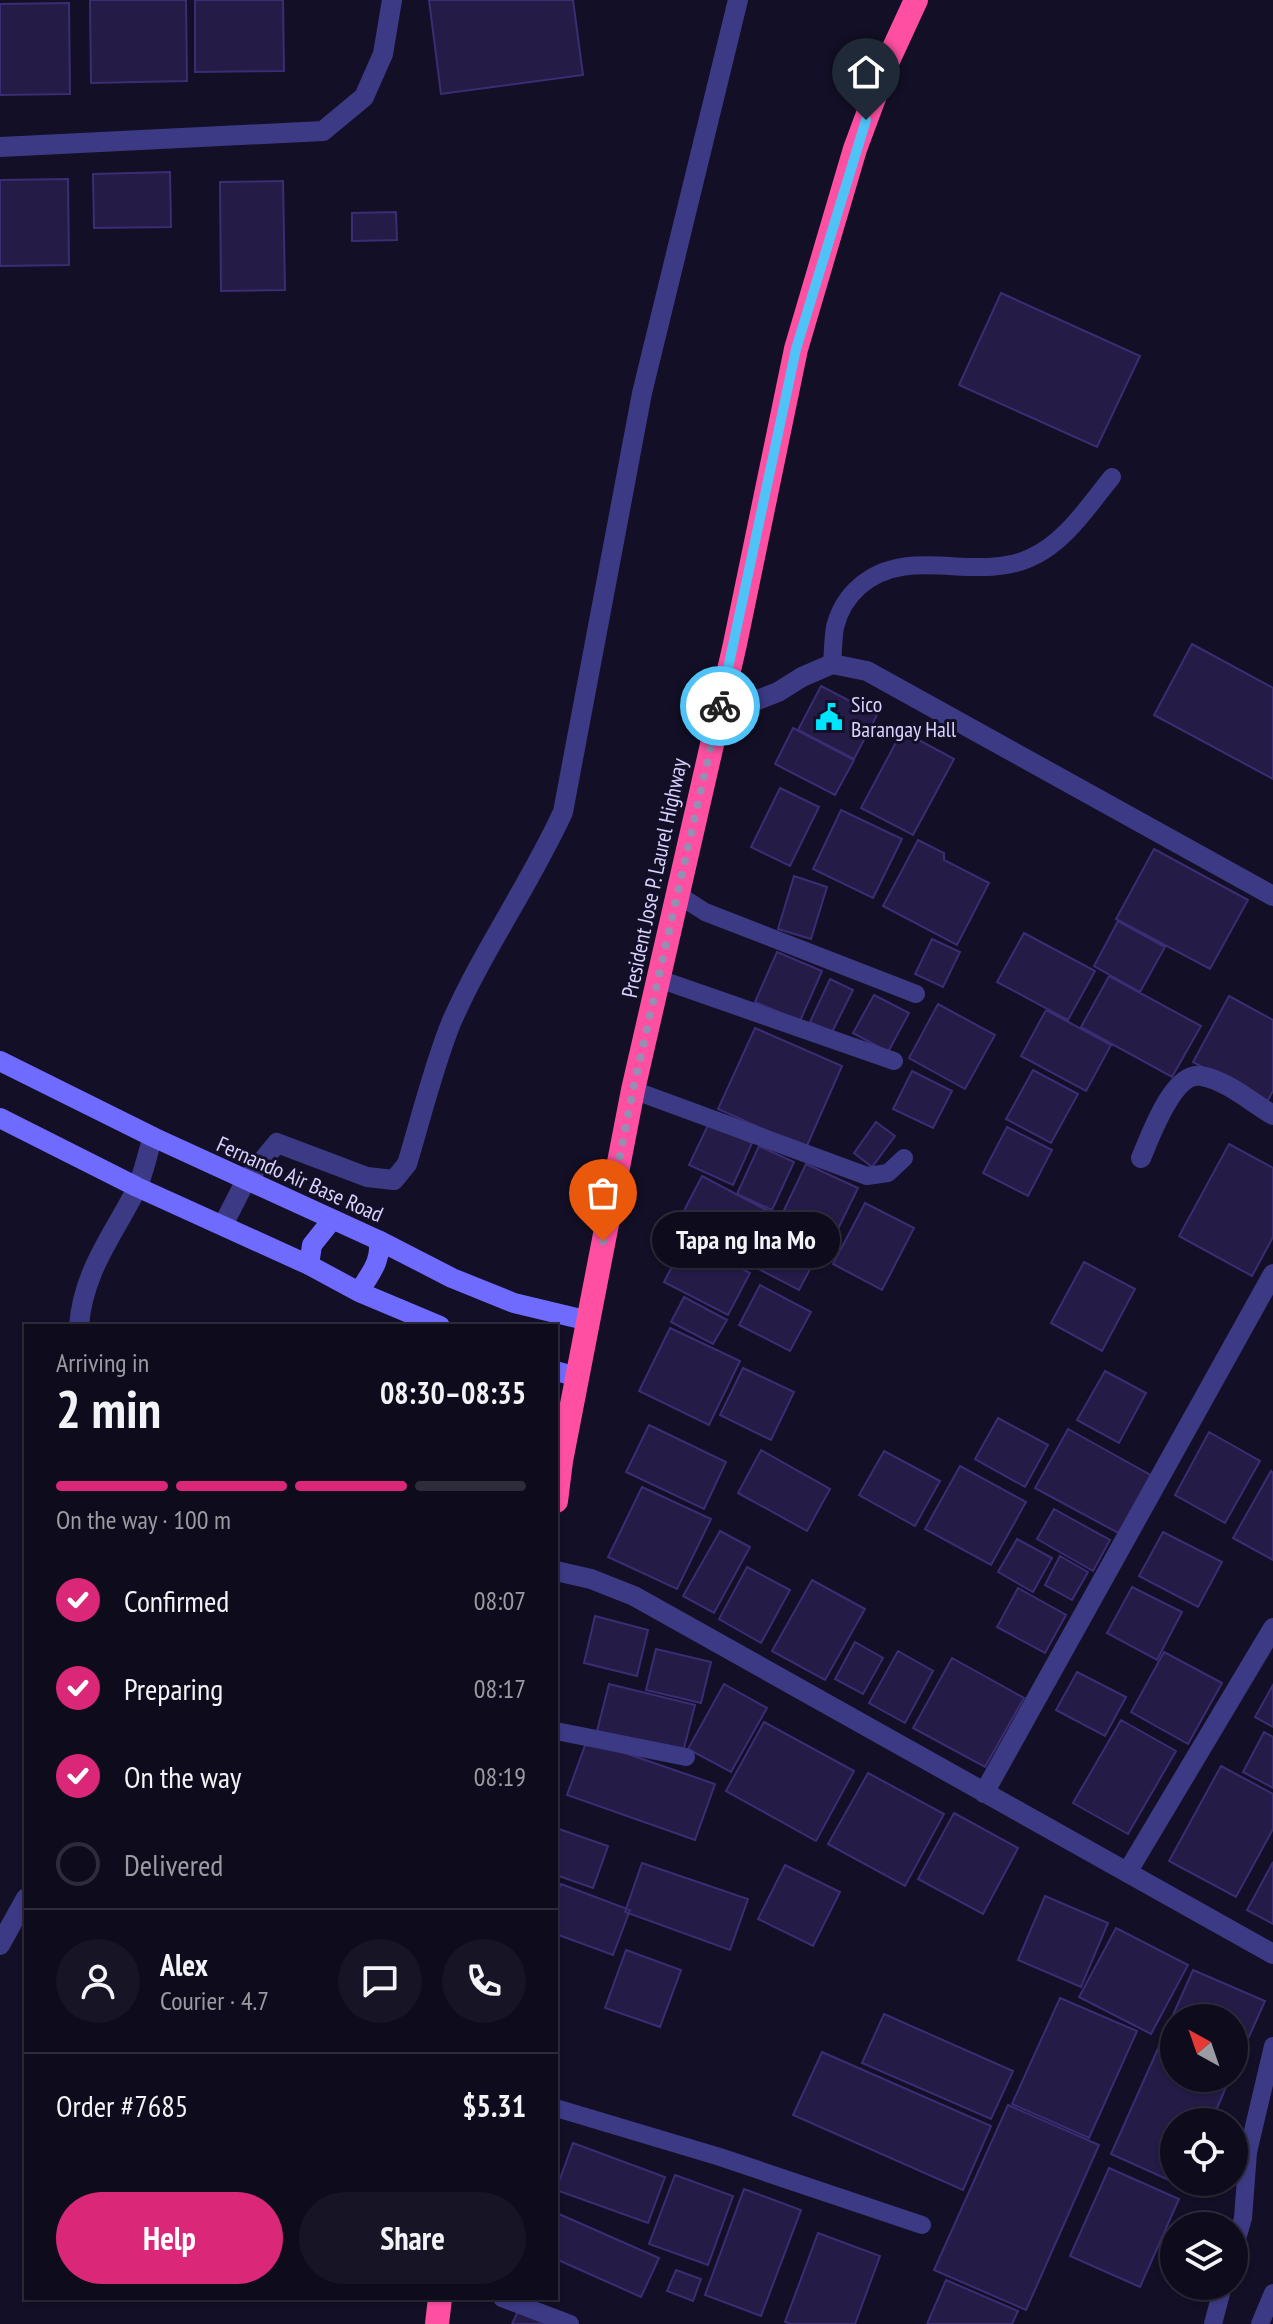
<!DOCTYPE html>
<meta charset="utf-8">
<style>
:root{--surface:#0e0b1c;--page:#171425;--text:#f1f3f6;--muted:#9b9ba3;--line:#2e2b3b;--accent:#db2777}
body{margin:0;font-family:"PT Sans Narrow",sans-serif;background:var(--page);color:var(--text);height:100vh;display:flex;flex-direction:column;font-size:30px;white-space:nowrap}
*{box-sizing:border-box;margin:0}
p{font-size:26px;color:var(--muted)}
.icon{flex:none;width:44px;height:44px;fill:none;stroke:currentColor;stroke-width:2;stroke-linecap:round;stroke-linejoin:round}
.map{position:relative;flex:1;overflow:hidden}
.panel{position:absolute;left:24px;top:1324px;width:534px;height:976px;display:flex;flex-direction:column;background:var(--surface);border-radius:0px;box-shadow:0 2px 6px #0004,0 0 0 2px var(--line)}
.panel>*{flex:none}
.needle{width:52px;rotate:320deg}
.fabs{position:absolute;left:1160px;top:2004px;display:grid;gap:16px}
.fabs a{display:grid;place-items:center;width:88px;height:88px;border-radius:50%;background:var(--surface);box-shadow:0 2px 6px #0004,0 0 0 2px var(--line);font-size:40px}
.pin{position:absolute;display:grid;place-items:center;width:68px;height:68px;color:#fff;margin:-82px -34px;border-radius:50% 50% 50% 0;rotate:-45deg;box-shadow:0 0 8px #0007}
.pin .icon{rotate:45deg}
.courier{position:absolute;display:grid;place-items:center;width:80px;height:80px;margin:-40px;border:6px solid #4fc3f7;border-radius:50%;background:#fff;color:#222;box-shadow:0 2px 10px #0007}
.bubble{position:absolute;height:56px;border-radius:28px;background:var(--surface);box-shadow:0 2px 6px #0004,0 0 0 2px var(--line);font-size:26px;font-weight:600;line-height:56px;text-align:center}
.head em{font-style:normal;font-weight:600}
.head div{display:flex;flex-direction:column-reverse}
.head{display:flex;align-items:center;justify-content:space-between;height:136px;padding:0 32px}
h1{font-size:52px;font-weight:600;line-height:60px}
.bar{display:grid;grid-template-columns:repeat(4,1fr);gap:12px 8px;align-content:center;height:96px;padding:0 32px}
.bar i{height:10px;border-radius:6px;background:var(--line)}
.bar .active{background:var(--accent)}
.bar p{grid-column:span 4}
.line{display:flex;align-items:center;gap:20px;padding:0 32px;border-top:2px solid var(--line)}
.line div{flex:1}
.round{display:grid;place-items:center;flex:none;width:84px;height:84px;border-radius:42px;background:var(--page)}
ol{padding:0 32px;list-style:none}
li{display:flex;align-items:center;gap:24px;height:88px}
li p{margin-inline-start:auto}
li .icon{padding:8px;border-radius:50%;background:var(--accent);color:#fff;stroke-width:4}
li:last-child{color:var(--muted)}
li i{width:44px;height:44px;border:4px solid var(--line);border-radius:50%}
.action{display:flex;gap:16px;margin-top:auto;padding:16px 32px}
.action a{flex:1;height:92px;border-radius:48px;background:var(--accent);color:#fff;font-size:32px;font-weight:600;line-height:92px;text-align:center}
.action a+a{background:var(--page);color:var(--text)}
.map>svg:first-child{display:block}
.building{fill:#241b47;stroke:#3b2d73;stroke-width:2}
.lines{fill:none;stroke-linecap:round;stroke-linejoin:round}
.lane{stroke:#3d3a85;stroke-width:18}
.street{stroke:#3d3a85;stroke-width:20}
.secondary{stroke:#6f6bff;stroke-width:20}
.highway{stroke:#ff4fa3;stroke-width:24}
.done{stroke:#948fb3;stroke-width:8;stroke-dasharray:0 14.4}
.route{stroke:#4fc3f7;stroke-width:10}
.labels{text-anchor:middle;stroke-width:6;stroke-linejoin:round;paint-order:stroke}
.poi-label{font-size:22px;fill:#d9d4ff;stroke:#130f26;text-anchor:start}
.street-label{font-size:22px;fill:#d9d4ff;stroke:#130f26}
</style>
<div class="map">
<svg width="1273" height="2324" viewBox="0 0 1273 2324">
<rect width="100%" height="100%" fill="#130f26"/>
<path class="building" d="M90,0H186L187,81L91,83Z
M195,0H283L284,71L195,72Z
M429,0H573L583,75L441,94Z
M69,3L70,94L0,95V4Z
M170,172L171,227L94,228L93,174Z
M68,179L69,265L0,266V180Z
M283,181L285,290L221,291L220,182Z
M396,212L397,240L352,241V213Z
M1001,293L1140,356L1097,447L959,385Z
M1192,644L1273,688V779L1154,715Z
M821,686L877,715L854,759L798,730Z
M793,728L854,760L835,795L775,764Z
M902,731L954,759L913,835L861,808Z
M780,788L819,807L790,866L751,847Z
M841,810L902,839L873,898L813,869Z
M918,840L944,853V860L989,883L957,945L883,906Z
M1154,849L1248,900L1210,969L1116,919Z
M794,876L827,887L811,939L778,929Z
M1118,921L1165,947L1140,992L1094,966Z
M1024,933L1095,971L1068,1020L997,982Z
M932,939L960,952L943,987L915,974Z
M777,952L822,971L800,1021L755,1002Z
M1109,976L1201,1026L1172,1077L1081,1027Z
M830,979L853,990L832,1032L810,1022Z
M874,995L909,1013L888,1052L853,1033Z
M1229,996L1273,1020V1091L1267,1102L1193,1062Z
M938,1004L995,1035L965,1089L909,1058Z
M1046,1010L1111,1045L1086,1091L1021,1056Z
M755,1028L842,1066L806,1148L718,1109Z
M1033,1070L1078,1094L1051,1143L1006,1119Z
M912,1071L952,1091L933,1128L893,1109Z
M876,1122L895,1136L872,1167L854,1153Z
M709,1123L752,1143L733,1185L689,1165Z
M1007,1127L1052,1150L1028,1196L983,1173Z
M1229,1144L1273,1168V1237L1252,1276L1179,1236Z
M759,1146L794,1162L772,1210L737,1194Z
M806,1164L858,1188L836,1233L784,1210Z
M702,1176L825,1241L799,1290L676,1226Z
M865,1203L914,1228L882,1290L833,1264Z
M686,1240L750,1273L728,1315L664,1282Z
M1084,1262L1135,1289L1102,1351L1051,1323Z
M760,1285L811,1312L790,1351L739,1325Z
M684,1297L727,1320L713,1344L671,1322Z
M670,1328L740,1361L709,1425L639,1391Z
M743,1368L794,1392L771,1440L720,1415Z
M1105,1371L1146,1393L1119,1443L1077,1420Z
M998,1418L1048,1445L1025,1487L975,1459Z
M649,1425L726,1462L704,1509L626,1472Z
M1068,1429L1154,1477L1122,1535L1035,1488Z
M1209,1432L1260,1461L1225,1523L1175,1495Z
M761,1450L830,1489L807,1531L738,1493Z
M884,1451L940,1481L915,1526L859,1495Z
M960,1466L1026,1502L991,1565L925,1529Z
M1271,1471L1273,1473V1560L1233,1538Z
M642,1487L711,1519L677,1589L608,1557Z
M1054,1509L1110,1540L1093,1571L1037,1539Z
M720,1531L750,1547L714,1613L683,1596Z
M1163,1532L1222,1562L1198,1607L1139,1576Z
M1017,1539L1052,1558L1033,1592L998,1572Z
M1060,1556L1088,1572L1072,1600L1045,1585Z
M747,1567L790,1590L761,1643L719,1619Z
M812,1580L865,1609L825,1680L772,1651Z
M1132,1587L1182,1612L1157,1660L1107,1633Z
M1018,1588L1066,1615L1045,1653L997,1627Z
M595,1616L648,1630L637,1676L584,1663Z
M855,1642L883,1658L863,1694L835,1679Z
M656,1649L711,1662L701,1703L646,1690Z
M898,1651L933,1671L905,1723L869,1703Z
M1164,1652L1222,1683L1188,1744L1131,1712Z
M952,1658L1024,1698L985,1767L913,1728Z
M1077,1672L1126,1697L1105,1736L1056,1710Z
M609,1684L695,1705L683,1752L597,1731Z
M724,1684L767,1708L731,1772L688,1749Z
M1273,1685V1727L1255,1717Z
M1121,1720L1176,1751L1128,1834L1073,1803Z
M764,1722L854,1771L816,1841L726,1791Z
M1264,1732L1273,1737V1788L1243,1772Z
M587,1740L715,1784L695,1840L567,1795Z
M1221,1766L1273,1794V1829L1236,1897L1169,1861Z
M868,1773L944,1814L905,1886L828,1844Z
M954,1813L1018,1848L983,1914L918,1879Z
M559,1829L608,1846L593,1888L556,1875V1838Z
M1273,1862V1924L1247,1910Z
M642,1863L748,1899L730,1950L625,1912Z
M785,1865L840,1892L813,1946L758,1919Z
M561,1884L630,1910L613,1955L556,1934V1897Z
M1045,1896L1108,1923L1081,1987L1018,1960Z
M1116,1928L1188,1965L1151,2034L1079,1997Z
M626,1950L681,1970L660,2027L605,2008Z
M1193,1970L1265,2001L1234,2070V2018H1174V2078H1230L1211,2122H1174V2182H1184L1182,2186L1111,2154Z
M1060,1998L1137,2031L1089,2138L1012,2104Z
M884,2014L1013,2071L991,2119L862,2063Z
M822,2052L991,2126L963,2190L793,2115Z
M1008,2105L1099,2145L1026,2310L934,2270Z
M573,2143L665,2177L648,2223L556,2190Z
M1109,2168L1179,2199L1140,2287L1070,2256Z
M675,2175L733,2196L708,2265L649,2244Z
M744,2189L801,2210L761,2316L705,2295Z
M559,2214L659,2258L641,2297L556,2259V2221Z
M818,2233L880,2256L855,2324H791L785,2322Z
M676,2270L701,2279L693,2301L667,2291Z
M946,2280L1018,2311L1012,2324H927Z
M519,2309L556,2324H512Z"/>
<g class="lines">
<path class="lane" d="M832,664C833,652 833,639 835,627C839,611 847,597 860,586C908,544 975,583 1030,558C1065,543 1089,505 1112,477
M677,894L705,912L916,994
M659,979L894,1061
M633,1090L867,1176L888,1173L904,1158
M556,1731L686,1757
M556,2108L720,2157L922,2225
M1234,2249L1243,2218L1248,2152L1273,2046
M502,2298L570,2324
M1213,2324L1223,2286
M1260,2324L1273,2293"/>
<path class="street" d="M0,147L323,131L364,97L383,54L392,0
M717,716L778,692L802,677L832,664L867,671L1273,896
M1141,1158C1150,1137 1173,1071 1201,1076C1226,1080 1251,1102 1273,1115
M223,1225L245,1182L277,1143L367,1177L394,1180L407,1164C421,1118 433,1068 451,1023C483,950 530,884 563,812L642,393L738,0
M79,1326C83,1272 112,1237 136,1190C144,1174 147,1154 153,1137
M556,1571L591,1579L634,1596L1273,1954
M984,1793L1273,1274
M1128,1871L1273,1628
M0,1945L26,1898"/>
<path class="secondary" d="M0,1061L153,1137L378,1240L452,1278L514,1303L589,1321
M0,1118L137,1187L309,1265L359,1292L440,1326
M309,1265L312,1245L332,1220
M359,1292C369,1275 383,1260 378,1240
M556,1371L577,1377"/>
<path class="highway" d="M556,1501L561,1461L633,1090L735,644L796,349L855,149L887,63L916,0
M437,2324L440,2298"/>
</g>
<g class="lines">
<path class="done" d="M603,1241L633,1090L720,706"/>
<path class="route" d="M720,706L796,349L866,120"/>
</g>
<defs>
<g id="civic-bare" transform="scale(2.16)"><path d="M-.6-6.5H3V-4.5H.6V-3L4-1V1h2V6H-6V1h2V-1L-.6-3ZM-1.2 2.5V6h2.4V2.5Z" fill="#00e5ff" stroke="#130f26" stroke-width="2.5" paint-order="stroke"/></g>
</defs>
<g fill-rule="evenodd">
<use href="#civic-bare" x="829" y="717"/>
</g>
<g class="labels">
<g class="poi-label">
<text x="851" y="712">Sico<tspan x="851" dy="25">Barangay Hall</tspan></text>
</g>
<g class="street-label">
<text transform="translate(654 878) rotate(-78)" y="8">President Jose P. Laurel Highway</text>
<text transform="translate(300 1179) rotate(24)" y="8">Fernando Air Base Road</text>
</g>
</g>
</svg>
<div class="fabs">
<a><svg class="needle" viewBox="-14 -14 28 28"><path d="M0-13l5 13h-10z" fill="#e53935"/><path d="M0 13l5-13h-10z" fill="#9b9ba3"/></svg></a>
<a><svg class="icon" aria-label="locate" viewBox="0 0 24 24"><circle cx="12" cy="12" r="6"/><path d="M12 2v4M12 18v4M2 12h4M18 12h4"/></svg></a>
<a><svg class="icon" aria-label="layers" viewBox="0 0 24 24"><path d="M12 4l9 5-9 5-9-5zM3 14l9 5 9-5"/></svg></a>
</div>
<div class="pin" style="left:603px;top:1241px;background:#ea580c"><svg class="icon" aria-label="bag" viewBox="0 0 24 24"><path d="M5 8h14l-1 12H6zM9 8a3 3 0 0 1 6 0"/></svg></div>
<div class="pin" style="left:866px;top:120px;background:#1f2937"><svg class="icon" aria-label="home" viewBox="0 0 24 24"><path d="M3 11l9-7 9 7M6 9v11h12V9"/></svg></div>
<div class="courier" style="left:720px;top:706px"><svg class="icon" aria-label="bike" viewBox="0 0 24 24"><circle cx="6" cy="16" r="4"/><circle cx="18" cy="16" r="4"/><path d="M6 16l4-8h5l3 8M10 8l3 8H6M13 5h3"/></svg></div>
<div class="bubble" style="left:652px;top:1212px;width:188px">Tapa ng Ina Mo</div>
<section class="panel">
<div class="head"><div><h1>2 min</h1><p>Arriving in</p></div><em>08:30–08:35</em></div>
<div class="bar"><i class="active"></i><i class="active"></i><i class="active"></i><i></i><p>On the way · 100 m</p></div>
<ol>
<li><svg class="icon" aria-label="check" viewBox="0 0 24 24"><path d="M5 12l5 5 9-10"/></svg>Confirmed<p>08:07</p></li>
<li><svg class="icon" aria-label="check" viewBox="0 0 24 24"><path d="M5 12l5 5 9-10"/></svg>Preparing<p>08:17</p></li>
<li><svg class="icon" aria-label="check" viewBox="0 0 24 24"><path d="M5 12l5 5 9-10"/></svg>On the way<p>08:19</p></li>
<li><i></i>Delivered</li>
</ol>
<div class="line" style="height:144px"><a class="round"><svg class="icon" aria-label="person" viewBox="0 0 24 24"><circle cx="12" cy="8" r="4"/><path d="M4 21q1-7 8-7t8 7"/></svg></a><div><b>Alex</b><p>Courier · 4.7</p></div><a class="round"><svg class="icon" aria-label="chat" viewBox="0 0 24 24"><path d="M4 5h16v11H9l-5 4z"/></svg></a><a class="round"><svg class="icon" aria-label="phone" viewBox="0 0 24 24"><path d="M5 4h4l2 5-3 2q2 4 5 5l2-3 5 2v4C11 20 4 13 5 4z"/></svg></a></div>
<div class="line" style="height:104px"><div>Order #7685</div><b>$5.31</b></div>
<div class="action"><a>Help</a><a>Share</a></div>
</section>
</div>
